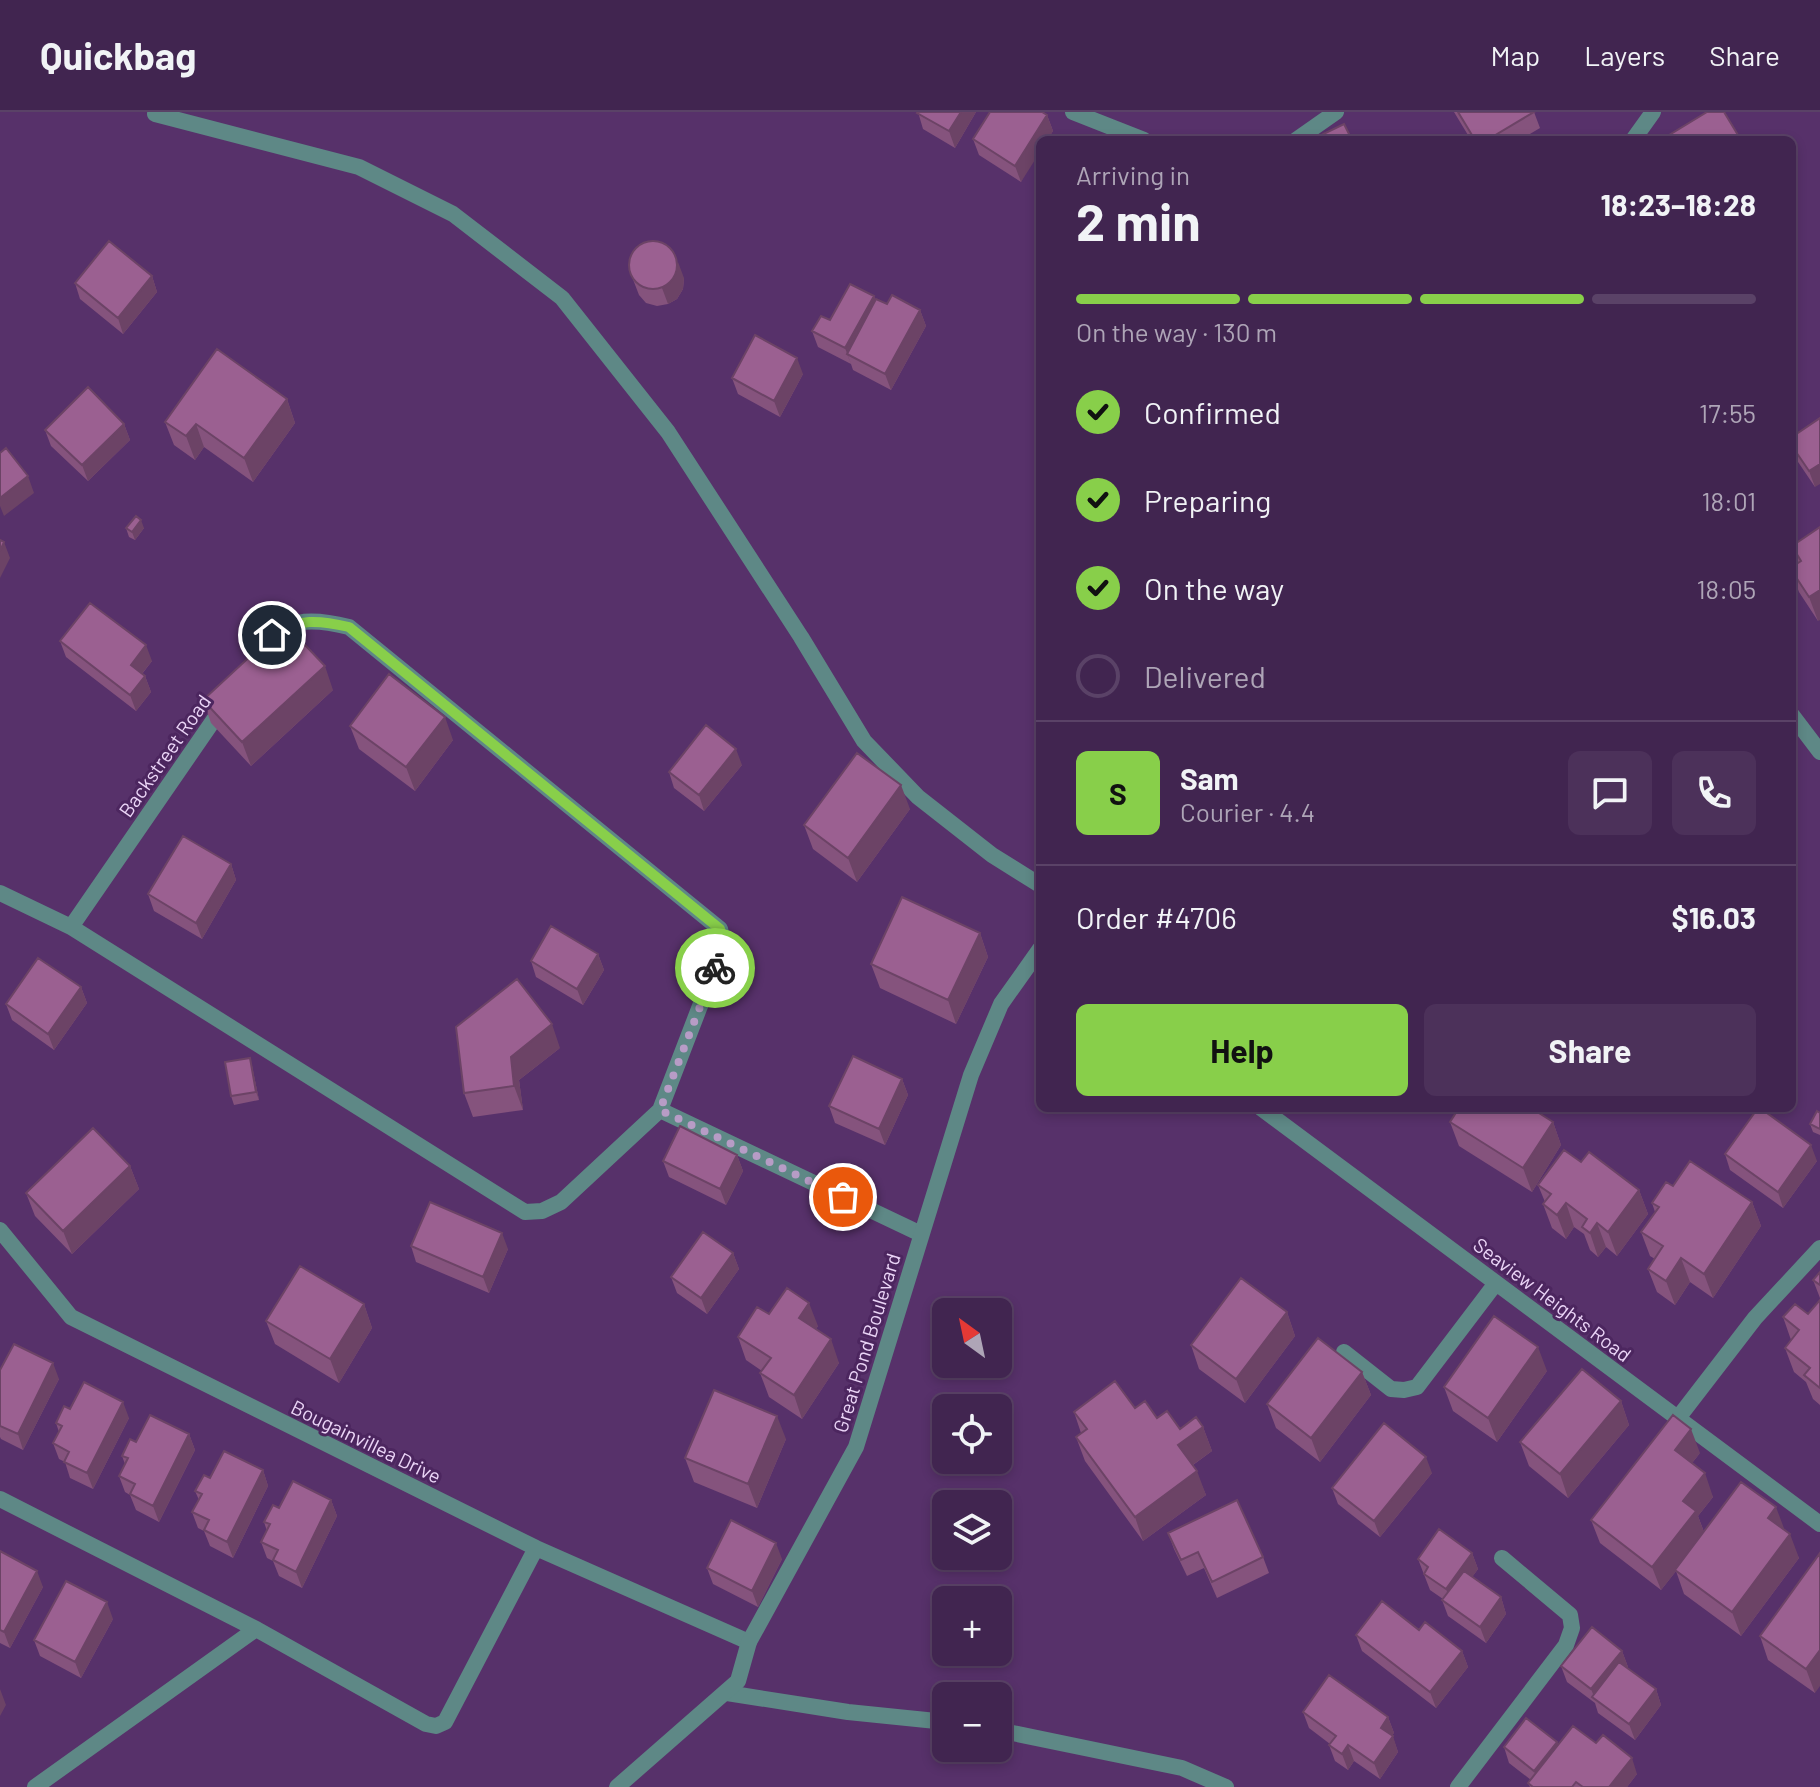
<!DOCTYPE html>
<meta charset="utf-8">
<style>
:root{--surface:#412550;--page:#4c315a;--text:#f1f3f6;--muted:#aea5b7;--line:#5a4267;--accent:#88cf4a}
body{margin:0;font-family:Barlow,sans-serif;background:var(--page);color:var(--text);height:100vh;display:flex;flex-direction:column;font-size:30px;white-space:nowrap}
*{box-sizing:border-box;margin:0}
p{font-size:26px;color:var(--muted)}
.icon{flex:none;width:44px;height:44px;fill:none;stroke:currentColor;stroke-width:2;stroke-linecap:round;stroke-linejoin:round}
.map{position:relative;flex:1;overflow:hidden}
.drawer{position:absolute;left:1036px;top:24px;width:760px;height:976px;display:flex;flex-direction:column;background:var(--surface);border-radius:12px;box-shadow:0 4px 12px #0003,0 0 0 2px var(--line)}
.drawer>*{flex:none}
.needle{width:52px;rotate:327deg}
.buttons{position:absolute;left:932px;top:1186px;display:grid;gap:16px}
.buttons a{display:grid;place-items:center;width:80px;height:80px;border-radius:12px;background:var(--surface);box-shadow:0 4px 12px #0003,0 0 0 2px var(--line);font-size:40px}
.pin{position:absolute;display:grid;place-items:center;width:68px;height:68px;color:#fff;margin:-34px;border:4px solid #fff;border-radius:50%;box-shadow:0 2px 8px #0007}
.courier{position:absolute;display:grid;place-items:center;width:80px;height:80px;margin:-40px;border:6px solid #88cf4a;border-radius:50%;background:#fff;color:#222;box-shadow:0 2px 10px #0007}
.overview em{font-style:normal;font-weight:700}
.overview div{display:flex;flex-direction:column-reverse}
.overview{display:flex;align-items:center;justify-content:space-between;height:136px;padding:0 40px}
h1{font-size:52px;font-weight:700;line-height:60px}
.bar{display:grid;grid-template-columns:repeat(4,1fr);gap:12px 8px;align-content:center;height:96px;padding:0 40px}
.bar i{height:10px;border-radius:6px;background:var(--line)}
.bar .active{background:var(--accent)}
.bar p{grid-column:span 4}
.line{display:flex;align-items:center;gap:20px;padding:0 40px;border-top:2px solid var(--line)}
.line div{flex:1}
.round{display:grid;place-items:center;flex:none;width:84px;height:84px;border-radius:12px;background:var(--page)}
ol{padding:0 40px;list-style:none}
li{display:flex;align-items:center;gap:24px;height:88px}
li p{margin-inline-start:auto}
li .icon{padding:8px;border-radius:50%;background:var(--accent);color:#111;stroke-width:4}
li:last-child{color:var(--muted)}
li i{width:44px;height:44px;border:4px solid var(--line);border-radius:50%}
.primary-button{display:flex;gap:16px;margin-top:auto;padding:16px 40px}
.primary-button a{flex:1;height:92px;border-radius:12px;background:var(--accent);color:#111;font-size:32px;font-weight:700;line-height:92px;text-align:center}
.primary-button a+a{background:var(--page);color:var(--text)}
header{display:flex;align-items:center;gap:48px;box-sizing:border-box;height:112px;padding:0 40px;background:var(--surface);border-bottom:2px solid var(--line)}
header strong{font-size:38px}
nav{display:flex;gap:44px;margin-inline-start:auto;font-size:28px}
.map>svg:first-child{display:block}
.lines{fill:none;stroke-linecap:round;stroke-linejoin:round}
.minor{stroke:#5e8886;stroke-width:16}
.tertiary{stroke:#5e8886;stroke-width:16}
.wall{fill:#85537d}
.shaded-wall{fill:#6c4366}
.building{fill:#9b6091;stroke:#6c4366;stroke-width:2}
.done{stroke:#b79cc6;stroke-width:8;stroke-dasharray:0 14.4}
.route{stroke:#88cf4a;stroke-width:10}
.labels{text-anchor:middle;stroke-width:6;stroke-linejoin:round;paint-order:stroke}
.street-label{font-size:20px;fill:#ebd5f7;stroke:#4c265f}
</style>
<header>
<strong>Quickbag</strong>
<nav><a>Map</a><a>Layers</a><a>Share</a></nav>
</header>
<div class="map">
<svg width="1820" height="1675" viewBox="0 0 1820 1675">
<rect width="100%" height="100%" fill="#57316a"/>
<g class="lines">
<path class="minor" d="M1073,0L1144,28
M155,2L359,55L453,102L562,186L668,320L801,525L864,629L918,685L992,743L1040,773
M1296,28L1336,0
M260,541C284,505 309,505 349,515L720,817L723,829L720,842L660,998L921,1122
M1792,603L1820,640
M0,781L71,815L525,1100L542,1099L561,1090L660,998
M71,815L224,593
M1261,996L1820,1412
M0,1118L71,1205L536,1436L749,1530
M1344,1240L1391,1277L1404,1278L1417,1275L1496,1171
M1678,1306L1755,1206L1820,1136
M0,1387L256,1517L426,1612L436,1614L445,1610L536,1436
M727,1581L848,1600L946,1610
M998,1618L1182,1656L1226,1675
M35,1675L256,1517
M1458,1675L1566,1533L1572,1516L1570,1503L1502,1446"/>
<path class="tertiary" d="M1633,28L1653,0
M617,1675L738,1569L749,1530L856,1335L971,963L1001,892L1040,837"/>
</g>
<path class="wall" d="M918,0H976L955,36L923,17Z
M1454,0H1534L1540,16L1520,28H1471Z
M1047,3L1053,19L1047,28H1040L1021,70L979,43L973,27Z
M629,157L684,166L683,177L677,187L668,192L657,194L646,191L639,183Z
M152,164L157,180L123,222L80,187L75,171Z
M874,184L876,189L887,192L920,198L926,214L891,278L853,258L851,252L818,235L812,219Z
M803,262L780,305L738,282L732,266Z
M287,287L295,311L253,370L204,335L195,348L174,333L165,310Z
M1820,306L1815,375L1794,344L1792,339V325Z
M124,312L130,328L88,369L51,334L45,318Z
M1820,415L1818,509L1799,480L1792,461V455L1798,451L1792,436Z
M126,416H144L135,428L129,425Z
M60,529L152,549L142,562L145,564L151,580L136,599L66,545Z
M333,578L251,654L211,611L203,588Z
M350,614L453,628L415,679L359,637Z
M742,653L704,699L674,676L669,660Z
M910,697L857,770L813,737L804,713Z
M231,752L236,768L202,827L154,799L148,782Z
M980,821L988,845L956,912L880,876L871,852Z
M598,842L604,858L583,893L536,865L531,849Z
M81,875L87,891L54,938L12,908L6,892Z
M560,936L519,968L523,998L473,1005L464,981Z
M252,954L259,988L234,993L231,984Z
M902,967L908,983L885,1033L835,1011L829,994Z
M1820,1001V1023L1813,1020L1810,1012Z
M1450,1010H1553L1561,1033L1532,1080L1459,1034Z
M1725,1042L1817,1049L1783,1096L1730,1058Z
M737,1043L743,1059L726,1093L669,1065L663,1049Z
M1581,1050L1639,1078L1648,1102L1617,1144L1606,1135L1598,1145L1590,1138L1584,1122L1574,1115L1566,1127L1552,1116L1543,1092L1545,1090L1538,1073Z
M130,1054L139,1077L72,1142L35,1104L26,1081Z
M1673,1074L1752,1090L1761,1114L1713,1186L1690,1170L1675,1193L1657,1180L1648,1157L1655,1147L1650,1144L1641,1120L1655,1100L1652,1091Z
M411,1134L508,1137L489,1181L416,1150Z
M733,1141L739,1157L707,1202L677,1181L671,1165Z
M1820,1160V1186L1813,1168Z
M1820,1188V1293L1813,1287L1806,1270L1794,1260L1785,1236L1791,1228L1783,1205L1808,1202Z
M364,1192L372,1216L339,1271L275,1232L266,1209Z
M1287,1200L1295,1224L1245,1291L1199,1257L1191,1233Z
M769,1202L818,1214L816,1217L839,1251L802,1307L769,1285L760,1261L762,1259L746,1248L738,1225Z
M0,1258L59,1267L23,1338L1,1327L0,1325Z
M1547,1259L1497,1330L1453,1299L1444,1275Z
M1362,1260L1371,1283L1320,1350L1276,1316L1267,1292Z
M1621,1289L1629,1313L1568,1386L1529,1354L1520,1330Z
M1135,1296L1180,1317L1203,1315L1212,1339L1193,1353L1206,1383L1143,1429L1085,1349L1076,1325L1081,1321L1074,1300Z
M70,1297L129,1306L93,1377L70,1366L65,1350L59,1347L53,1331L59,1320L56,1311Z
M189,1322L195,1338L159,1410L136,1398L130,1383L125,1380L119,1364L125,1352L122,1344L136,1330Z
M786,1327L757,1396L694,1370L685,1346Z
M1700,1341L1692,1351L1713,1385L1698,1404L1704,1420L1784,1418L1799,1446L1741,1524L1684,1482L1676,1459L1661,1478L1600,1431L1591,1408Z
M263,1358L268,1374L233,1446L210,1434L204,1419L198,1416L192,1400L199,1388L195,1379L210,1366Z
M1432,1361L1380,1425L1338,1392L1332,1376Z
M331,1388L337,1404L302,1476L279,1464L273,1449L267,1446L261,1430L267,1419L264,1410L279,1396Z
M1168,1421L1263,1445L1269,1461L1217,1486L1204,1456L1187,1464L1174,1437Z
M0,1439L43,1475L10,1536L0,1531Z
M1472,1441L1478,1457L1472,1465L1501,1485L1506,1502L1486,1531L1448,1504L1442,1488L1443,1487L1430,1478L1418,1447Z
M1820,1441L1815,1581L1768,1548L1760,1524Z
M782,1447L758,1495L713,1472L707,1456Z
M113,1507L81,1566L40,1544L34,1528Z
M1419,1518L1462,1539L1468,1555L1436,1596L1362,1539L1356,1523Z
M1622,1539L1628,1555L1627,1556L1656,1577L1661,1593L1635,1628L1598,1601L1595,1591L1567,1570L1561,1554Z
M1303,1600L1388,1605L1394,1621L1392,1623L1398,1640L1380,1667L1354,1649L1348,1658L1335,1649L1329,1633L1330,1632L1309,1616Z
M1557,1630L1558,1633L1637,1662L1627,1675H1530L1528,1671L1531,1668L1509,1651L1504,1635Z"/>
<path class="shaded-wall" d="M961,0H976L955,36L949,19Z
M1047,3L1053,19L1047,28H1040V40L1021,70L1015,54Z
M678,150L684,166L683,177L677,187L668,192L662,176Z
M152,164L157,180L123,222L118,206Z
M874,184L880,200L847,242L851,252L845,236Z
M920,198L926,214L891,278L885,262Z
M797,246L803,262L780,305L774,289Z
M287,287L295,311L253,370L244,346Z
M124,312L130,328L88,369L82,353Z
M196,312L204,335L195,348L186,324Z
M1820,352V372L1815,375L1809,359Z
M28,364L34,381L4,404L0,394V386Z
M141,408L144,416L135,428L132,420Z
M4,430L10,446L0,466V439Z
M1820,478V508L1818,509L1809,485Z
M146,533L152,549L136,569L131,553Z
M325,554L333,578L251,654L242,630Z
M145,564L151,580L136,599L130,583Z
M445,605L453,628L415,679L406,655Z
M736,637L742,653L704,699L699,683Z
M901,673L910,697L857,770L848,746Z
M231,752L236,768L202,827L196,811Z
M980,821L988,845L956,912L948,888Z
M598,842L604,858L583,893L577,877Z
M81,875L87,891L54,938L48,922Z
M552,912L560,936L519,968L523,998L514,974L511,945Z
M250,946L252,954L259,988L256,980Z
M902,967L908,983L885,1033L879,1017Z
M1553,1010L1561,1033L1532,1080L1523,1056Z
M1811,1033L1817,1049L1783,1096L1778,1080Z
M737,1043L743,1059L726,1093L720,1077Z
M130,1054L139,1077L72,1142L63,1119Z
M1639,1078L1648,1102L1617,1144L1608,1120Z
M1752,1090L1761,1114L1713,1186L1704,1162Z
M1566,1091L1574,1115L1566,1127L1557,1103Z
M1597,1111L1606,1135L1598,1145L1590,1121Z
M502,1121L508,1137L489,1181L483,1165Z
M733,1141L739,1157L707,1202L701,1186Z
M1681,1146L1690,1170L1675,1193L1666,1169Z
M809,1191L818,1214L808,1230L799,1206Z
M364,1192L372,1216L339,1271L330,1247Z
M1287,1200L1295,1224L1245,1291L1236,1267Z
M831,1227L839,1251L802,1307L794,1283Z
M1538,1235L1547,1259L1497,1330L1488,1306Z
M53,1251L59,1267L23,1338L18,1322Z
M1362,1260L1371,1283L1320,1350L1311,1326Z
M1621,1289L1629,1313L1568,1386L1560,1362Z
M123,1290L129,1306L93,1377L87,1361Z
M777,1304L786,1327L757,1396L748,1372Z
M1203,1315L1212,1339L1187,1357L1178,1333Z
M1691,1317L1700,1341L1684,1361L1675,1338Z
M189,1322L195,1338L159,1410L153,1394Z
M1426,1345L1432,1361L1380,1425L1374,1409Z
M263,1358L268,1374L233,1446L227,1430Z
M1197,1359L1206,1383L1143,1429L1135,1405Z
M1705,1361L1713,1385L1698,1404L1705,1423L1661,1478L1652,1455L1683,1389Z
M331,1388L337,1404L302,1476L296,1460Z
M1776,1395L1785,1419L1768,1406Z
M1790,1422L1799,1446L1741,1524L1732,1500Z
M776,1431L782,1447L758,1495L752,1479Z
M1472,1441L1478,1457L1452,1493L1446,1477Z
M37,1459L43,1475L10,1536L4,1520Z
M1501,1485L1506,1502L1486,1531L1480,1515Z
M107,1490L113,1507L81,1566L75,1550Z
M1820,1538V1574L1815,1581L1806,1557Z
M1462,1539L1468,1555L1436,1596L1430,1580Z
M1622,1539L1628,1555L1600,1590L1595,1587L1591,1577Z
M0,1577L6,1593L0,1604Z
M1656,1577L1661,1593L1635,1628L1629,1612Z
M1388,1605L1394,1621L1386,1632L1381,1616Z
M1393,1624L1398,1640L1380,1667L1374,1651Z
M1557,1630L1563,1646L1540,1675L1534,1659Z
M1348,1633L1354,1649L1348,1658L1342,1642Z
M1632,1646L1637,1662L1627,1675H1609Z"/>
<path class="building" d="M918,0H961L949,19L917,1Z
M990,0H1042L1047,3L1015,54L973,27Z
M1458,0H1534L1487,28H1475Z
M1707,0H1724L1741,28H1661Z
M1344,12L1352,28H1311Z
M629 153a24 24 0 1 1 48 0a24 24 0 1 1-48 0Z
M109,129L152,164L118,206L75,171Z
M850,172L874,184L845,236L812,219L821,204L830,208Z
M892,183L920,198L885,262L847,242L876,187L887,192Z
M755,223L797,246L774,289L732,266Z
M217,237L287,287L244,346L196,312L186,324L165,310Z
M88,275L124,312L82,353L45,318Z
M1820,306V352L1809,359L1792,334V325Z
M6,336L28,364L0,386V341Z
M136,404L141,408L132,420L126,416Z
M1820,415V478L1809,485L1792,459V455L1801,449L1792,434Z
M0,428L4,430L0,439Z
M90,491L146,533L131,553L145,564L130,583L60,529Z
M285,512L325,554L242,630L203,588Z
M389,562L445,605L406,655L350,614Z
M706,613L736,637L699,683L669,660Z
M857,641L901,673L848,746L804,713Z
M183,724L231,752L196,811L148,782Z
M902,785L980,821L948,888L871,852Z
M551,814L598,842L577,877L531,849Z
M38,846L81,875L48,922L6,892Z
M517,867L552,912L511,945L514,974L464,981L456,915Z
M853,944L902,967L879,1017L829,994Z
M250,946L256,980L231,984L225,950Z
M1459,996H1531L1553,1010L1523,1056L1450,1010Z
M1758,996H1760L1811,1033L1778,1080L1725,1042Z
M1817,999L1820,1001V1017L1810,1012Z
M680,1014L737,1043L720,1077L663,1049Z
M93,1016L130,1054L63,1119L26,1081Z
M1564,1038L1581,1050L1589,1040L1639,1078L1608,1120L1597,1111L1590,1121L1582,1115L1587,1107L1566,1091L1557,1103L1543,1092L1551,1082L1538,1073Z
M1690,1049L1752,1090L1704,1162L1681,1146L1666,1169L1648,1157L1663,1134L1641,1120L1659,1095L1652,1091L1666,1070L1673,1074Z
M430,1090L502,1121L483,1165L411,1134Z
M703,1120L733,1141L701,1186L671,1165Z
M300,1154L364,1192L330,1247L266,1209Z
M1820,1160V1173L1813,1168Z
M1241,1166L1287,1200L1236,1267L1191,1233Z
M787,1176L809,1191L799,1206L831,1227L794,1283L760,1261L771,1246L738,1225L757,1195L769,1202Z
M1820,1188V1276L1804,1263L1810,1256L1785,1236L1799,1218L1783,1205L1795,1192L1808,1202Z
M1494,1204L1538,1235L1488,1306L1444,1275Z
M1318,1226L1362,1260L1311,1326L1267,1292Z
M14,1232L53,1251L18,1322L0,1314V1258Z
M1582,1257L1621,1289L1560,1362L1520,1330Z
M1115,1269L1135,1296L1145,1289L1157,1306L1167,1299L1180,1317L1196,1305L1203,1315L1178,1333L1197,1359L1135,1405L1076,1325L1087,1317L1074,1300Z
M84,1270L123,1290L87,1361L64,1350L69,1340L53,1331L62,1314L56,1311L64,1294L70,1297Z
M714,1278L777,1304L748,1372L685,1346Z
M150,1303L189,1322L153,1394L130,1382L135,1372L119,1364L128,1346L122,1344L130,1327L136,1330Z
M1673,1303L1691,1317L1675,1338L1705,1361L1683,1389L1696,1399L1652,1455L1591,1408Z
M1384,1311L1426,1345L1374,1409L1332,1376Z
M224,1339L263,1358L227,1430L204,1418L209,1408L192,1400L202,1382L195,1379L204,1363L210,1366Z
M293,1369L331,1388L296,1460L273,1448L278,1438L261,1430L270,1412L264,1410L273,1393L279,1396Z
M1741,1370L1776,1395L1768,1406L1790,1422L1732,1500L1675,1458Z
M1237,1388L1263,1445L1212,1470L1198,1440L1181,1448L1168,1421Z
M731,1408L776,1431L752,1479L707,1456Z
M1439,1417L1472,1441L1446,1477L1424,1462L1428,1455L1418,1447Z
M0,1439L37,1459L4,1520L0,1518Z
M1820,1441V1538L1806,1557L1760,1524Z
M1464,1459L1501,1485L1480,1515L1442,1488Z
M66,1469L107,1490L75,1550L34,1528Z
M1382,1489L1419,1518L1425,1510L1462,1539L1430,1580L1356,1523Z
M1592,1515L1622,1539L1591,1577L1561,1554Z
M1619,1550L1656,1577L1629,1612L1592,1585Z
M1329,1563L1388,1605L1381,1616L1393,1624L1374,1651L1348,1633L1342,1642L1329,1633L1336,1624L1303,1600Z
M1526,1606L1557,1630L1534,1659L1504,1635Z
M1573,1614L1596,1631L1603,1623L1632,1646L1609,1675H1583L1576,1670L1572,1675H1533L1528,1671Z"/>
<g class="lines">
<path class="done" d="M715,856L660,998L843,1085"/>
<path class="route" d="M272,523C299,506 319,508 349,515L720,817L723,829L715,856"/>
</g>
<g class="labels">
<g class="street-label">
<text transform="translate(165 644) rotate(-55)" y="7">Backstreet Road</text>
<text transform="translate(1552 1188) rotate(37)" y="7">Seaview Heights Road</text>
<text transform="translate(867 1231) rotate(-73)" y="7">Great Pond Boulevard</text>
<text transform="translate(366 1330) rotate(26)" y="7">Bougainvillea Drive</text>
</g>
</g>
</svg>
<div class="buttons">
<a><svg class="needle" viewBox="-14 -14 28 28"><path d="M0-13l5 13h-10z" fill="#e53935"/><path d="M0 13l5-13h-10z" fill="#aea5b7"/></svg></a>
<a><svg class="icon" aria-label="locate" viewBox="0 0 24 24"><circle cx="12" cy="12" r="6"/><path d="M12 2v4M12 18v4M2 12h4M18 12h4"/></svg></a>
<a><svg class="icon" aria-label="layers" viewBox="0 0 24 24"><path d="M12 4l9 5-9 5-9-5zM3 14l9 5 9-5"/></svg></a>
<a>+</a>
<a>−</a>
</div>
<div class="pin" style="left:843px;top:1085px;background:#ea580c"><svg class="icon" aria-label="bag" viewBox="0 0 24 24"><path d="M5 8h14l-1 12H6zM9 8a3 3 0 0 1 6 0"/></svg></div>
<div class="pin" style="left:272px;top:523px;background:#1f2937"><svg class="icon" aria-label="home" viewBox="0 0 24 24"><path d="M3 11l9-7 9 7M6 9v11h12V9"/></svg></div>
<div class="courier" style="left:715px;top:856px"><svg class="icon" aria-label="bike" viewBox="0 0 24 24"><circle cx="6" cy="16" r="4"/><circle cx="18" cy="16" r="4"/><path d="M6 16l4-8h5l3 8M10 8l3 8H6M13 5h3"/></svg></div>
<section class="drawer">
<div class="overview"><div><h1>2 min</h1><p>Arriving in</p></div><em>18:23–18:28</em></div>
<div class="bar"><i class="active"></i><i class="active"></i><i class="active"></i><i></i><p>On the way · 130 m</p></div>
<ol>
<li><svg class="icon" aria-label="check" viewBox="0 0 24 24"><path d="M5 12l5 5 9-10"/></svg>Confirmed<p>17:55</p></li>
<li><svg class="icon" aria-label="check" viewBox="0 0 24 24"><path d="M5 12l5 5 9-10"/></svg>Preparing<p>18:01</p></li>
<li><svg class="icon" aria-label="check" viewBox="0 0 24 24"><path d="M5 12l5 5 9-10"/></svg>On the way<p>18:05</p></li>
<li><i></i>Delivered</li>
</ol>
<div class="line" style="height:144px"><b class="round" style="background:var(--accent);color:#111">S</b><div><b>Sam</b><p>Courier · 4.4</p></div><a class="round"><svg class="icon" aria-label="chat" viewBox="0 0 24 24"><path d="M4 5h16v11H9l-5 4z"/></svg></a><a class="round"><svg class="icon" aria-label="phone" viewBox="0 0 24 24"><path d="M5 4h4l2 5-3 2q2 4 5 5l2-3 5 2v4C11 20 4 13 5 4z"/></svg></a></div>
<div class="line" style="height:104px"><div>Order #4706</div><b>$16.03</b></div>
<div class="primary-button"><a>Help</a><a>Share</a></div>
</section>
</div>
